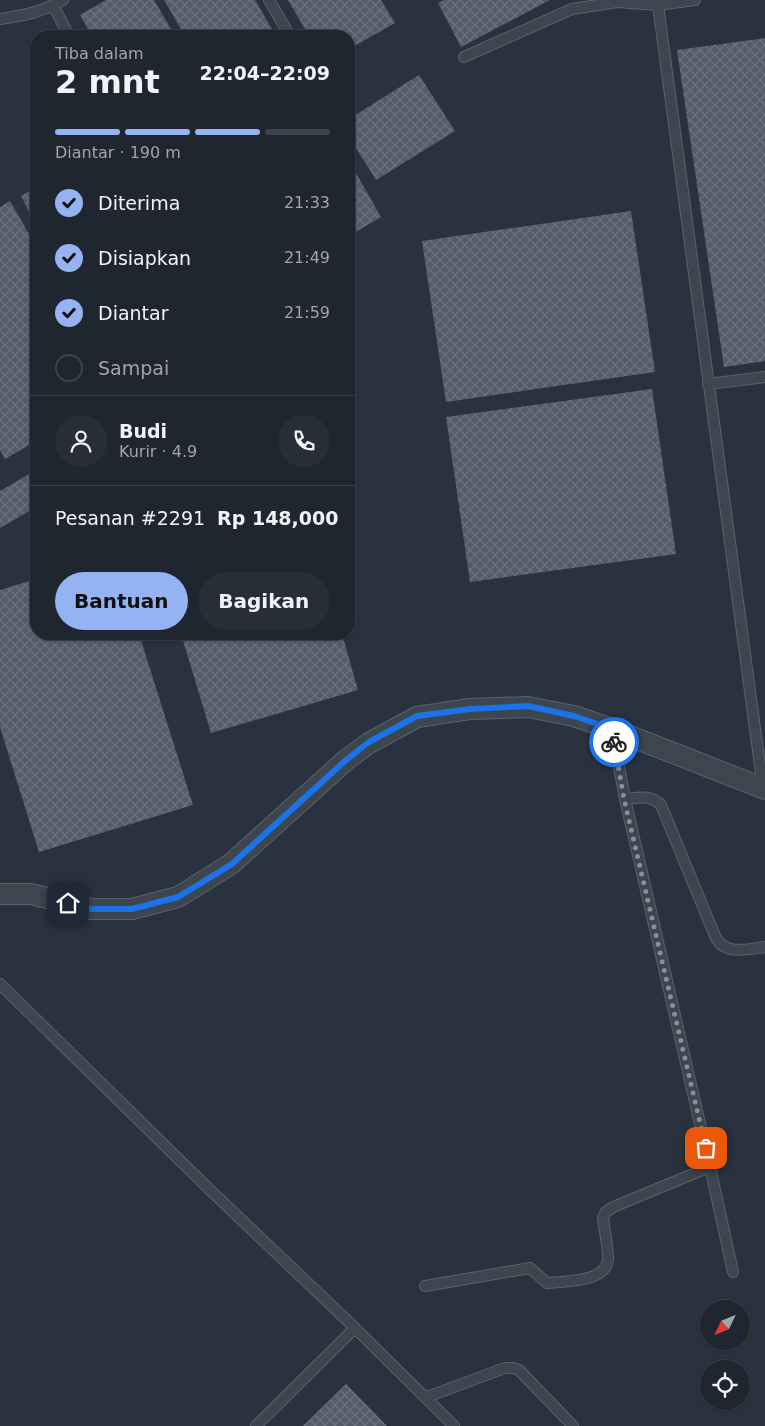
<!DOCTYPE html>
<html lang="id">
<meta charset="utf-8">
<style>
:root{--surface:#1f262f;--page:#272e37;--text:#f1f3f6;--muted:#a1a5aa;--line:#3c434b;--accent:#95b2f1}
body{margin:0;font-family:"DejaVu Sans",sans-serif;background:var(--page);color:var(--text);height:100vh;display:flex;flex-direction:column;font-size:19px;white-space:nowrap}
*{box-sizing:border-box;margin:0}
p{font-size:16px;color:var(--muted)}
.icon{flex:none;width:28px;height:28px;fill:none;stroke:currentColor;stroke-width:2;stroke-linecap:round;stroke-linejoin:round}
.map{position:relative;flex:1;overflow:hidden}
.panel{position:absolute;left:30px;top:30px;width:325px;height:610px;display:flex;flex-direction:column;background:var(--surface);border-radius:20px;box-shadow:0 1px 4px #0004,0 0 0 1px var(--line)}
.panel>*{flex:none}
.needle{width:32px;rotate:227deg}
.controls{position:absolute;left:700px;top:1300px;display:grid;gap:10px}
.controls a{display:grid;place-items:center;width:50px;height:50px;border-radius:50%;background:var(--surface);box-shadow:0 1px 4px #0004,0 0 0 1px var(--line);font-size:25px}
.pin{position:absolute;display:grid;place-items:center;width:42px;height:42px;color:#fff;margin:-21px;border-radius:10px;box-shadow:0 2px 8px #0006}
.courier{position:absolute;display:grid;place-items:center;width:50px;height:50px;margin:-25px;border:4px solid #1a73e8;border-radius:50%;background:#fff;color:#222;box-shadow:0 1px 6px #0007}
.summary em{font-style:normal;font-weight:700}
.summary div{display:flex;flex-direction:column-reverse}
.summary{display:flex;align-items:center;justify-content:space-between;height:85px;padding:0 25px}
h1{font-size:32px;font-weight:700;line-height:38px}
.bar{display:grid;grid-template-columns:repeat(4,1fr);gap:8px 5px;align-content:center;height:60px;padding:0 25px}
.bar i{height:6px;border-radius:4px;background:var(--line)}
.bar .on{background:var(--accent)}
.bar p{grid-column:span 4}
.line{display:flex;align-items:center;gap:12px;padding:0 25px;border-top:1px solid var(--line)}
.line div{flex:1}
.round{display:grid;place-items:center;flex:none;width:52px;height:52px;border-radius:26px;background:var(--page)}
ol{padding:0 25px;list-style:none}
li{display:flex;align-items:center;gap:15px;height:55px}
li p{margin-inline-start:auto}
li .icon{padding:5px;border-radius:50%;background:var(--accent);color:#111;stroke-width:4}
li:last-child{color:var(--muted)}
li i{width:28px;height:28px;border:2px solid var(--line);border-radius:50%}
.cta{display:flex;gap:10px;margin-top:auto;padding:10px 25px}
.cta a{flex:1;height:58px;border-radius:30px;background:var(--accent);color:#111;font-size:20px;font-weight:700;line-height:58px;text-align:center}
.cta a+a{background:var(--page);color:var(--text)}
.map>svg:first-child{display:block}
.building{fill:url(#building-cross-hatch)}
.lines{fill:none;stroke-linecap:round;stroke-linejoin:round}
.service-casing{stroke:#5b636c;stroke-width:12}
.minor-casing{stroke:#5b636c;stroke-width:22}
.service{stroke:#3d454f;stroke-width:10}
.minor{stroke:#3d454f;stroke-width:20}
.done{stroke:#878f99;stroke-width:5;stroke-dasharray:0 9}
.route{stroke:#1a73e8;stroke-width:6}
</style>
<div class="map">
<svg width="765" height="1426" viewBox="0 0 765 1426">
<defs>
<pattern id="building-cross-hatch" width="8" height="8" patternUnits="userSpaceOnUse" patternTransform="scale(1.25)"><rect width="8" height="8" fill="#535c69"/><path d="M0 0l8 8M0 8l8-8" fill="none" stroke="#6a727d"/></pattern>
</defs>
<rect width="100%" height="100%" fill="#29333f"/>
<path class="building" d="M106,0H154L175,36H92L80,15Z
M164,0H255L276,36H185Z
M288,0H381L395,23L349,49V36H309Z
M444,0H550L461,47L438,3Z
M765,38V361L724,367L677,50Z
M419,75L455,131L376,180L349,137V119Z
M349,161L381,217L349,236Z
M36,188V225L21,196Z
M10,201L36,246V441L5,459L0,450V207Z
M631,211L655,372L446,402L422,241Z
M652,389L676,554L470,582L446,417Z
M36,470V507L0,528V491Z
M36,579V634H139L193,805L39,852L0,727V590Z
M181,634H342L358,690L211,733Z
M346,1384L387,1426H303Z"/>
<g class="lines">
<g class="service-casing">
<path id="service" d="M269,0L290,36
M695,0L658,5L763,788
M53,5L69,36
M0,19C26,15 39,13 63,0
M464,57L572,9L617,2L658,5
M708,384L765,377
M612,729L625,799L710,1167L733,1272
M625,799C638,798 650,794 661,805L715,936C724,956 747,949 765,947
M0,984L207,1187L355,1328L454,1426
M425,1286L530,1268L547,1283C564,1281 605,1283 608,1260C609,1252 604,1228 603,1218L606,1212L613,1207L710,1167
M427,1397L505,1368H513L519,1370L573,1426
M256,1426L355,1328"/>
</g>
<g class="minor-casing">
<path id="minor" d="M0,894H31L91,909H132L178,897L231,864L346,760L369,743L417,717L470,709L528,707L574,716L612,729L765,789"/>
</g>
<use href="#service" class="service"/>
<use href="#minor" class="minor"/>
</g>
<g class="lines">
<path class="done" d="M614,742L624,799L706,1148"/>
<path class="route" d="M68,903L91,909H132L178,897L232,864L346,760L369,742L417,716L470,709L528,706L574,716L612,729L614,742"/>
</g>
</svg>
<div class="controls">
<a><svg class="needle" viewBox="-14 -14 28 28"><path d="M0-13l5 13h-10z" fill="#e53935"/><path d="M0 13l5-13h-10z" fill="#a1a5aa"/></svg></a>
<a><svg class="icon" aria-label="locate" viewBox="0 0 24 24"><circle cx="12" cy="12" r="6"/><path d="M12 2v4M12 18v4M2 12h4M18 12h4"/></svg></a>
</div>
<div class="pin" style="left:706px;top:1148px;background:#ea580c"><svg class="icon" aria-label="bag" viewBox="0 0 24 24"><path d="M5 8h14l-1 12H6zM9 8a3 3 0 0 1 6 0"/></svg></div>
<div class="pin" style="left:68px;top:903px;background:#1f2937"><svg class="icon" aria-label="home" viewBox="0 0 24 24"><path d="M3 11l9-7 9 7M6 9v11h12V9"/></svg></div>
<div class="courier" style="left:614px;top:742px"><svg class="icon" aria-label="bike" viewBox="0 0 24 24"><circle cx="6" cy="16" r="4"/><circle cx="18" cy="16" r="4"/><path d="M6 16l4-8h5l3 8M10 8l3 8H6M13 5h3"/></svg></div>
<section class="panel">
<div class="summary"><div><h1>2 mnt</h1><p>Tiba dalam</p></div><em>22:04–22:09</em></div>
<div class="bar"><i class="on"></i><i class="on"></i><i class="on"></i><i></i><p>Diantar · 190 m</p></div>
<ol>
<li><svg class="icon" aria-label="check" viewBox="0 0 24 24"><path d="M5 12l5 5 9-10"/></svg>Diterima<p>21:33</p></li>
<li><svg class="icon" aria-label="check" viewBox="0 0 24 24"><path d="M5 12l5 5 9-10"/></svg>Disiapkan<p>21:49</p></li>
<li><svg class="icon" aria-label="check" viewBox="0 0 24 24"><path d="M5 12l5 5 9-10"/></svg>Diantar<p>21:59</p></li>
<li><i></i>Sampai</li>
</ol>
<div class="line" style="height:90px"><a class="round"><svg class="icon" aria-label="person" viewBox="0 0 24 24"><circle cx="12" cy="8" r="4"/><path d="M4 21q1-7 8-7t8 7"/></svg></a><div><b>Budi</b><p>Kurir · 4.9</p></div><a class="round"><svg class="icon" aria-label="phone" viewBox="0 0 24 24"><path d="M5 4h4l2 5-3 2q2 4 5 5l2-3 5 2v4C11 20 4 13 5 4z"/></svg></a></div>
<div class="line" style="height:65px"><div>Pesanan #2291</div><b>Rp 148,000</b></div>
<div class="cta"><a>Bantuan</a><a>Bagikan</a></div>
</section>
</div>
